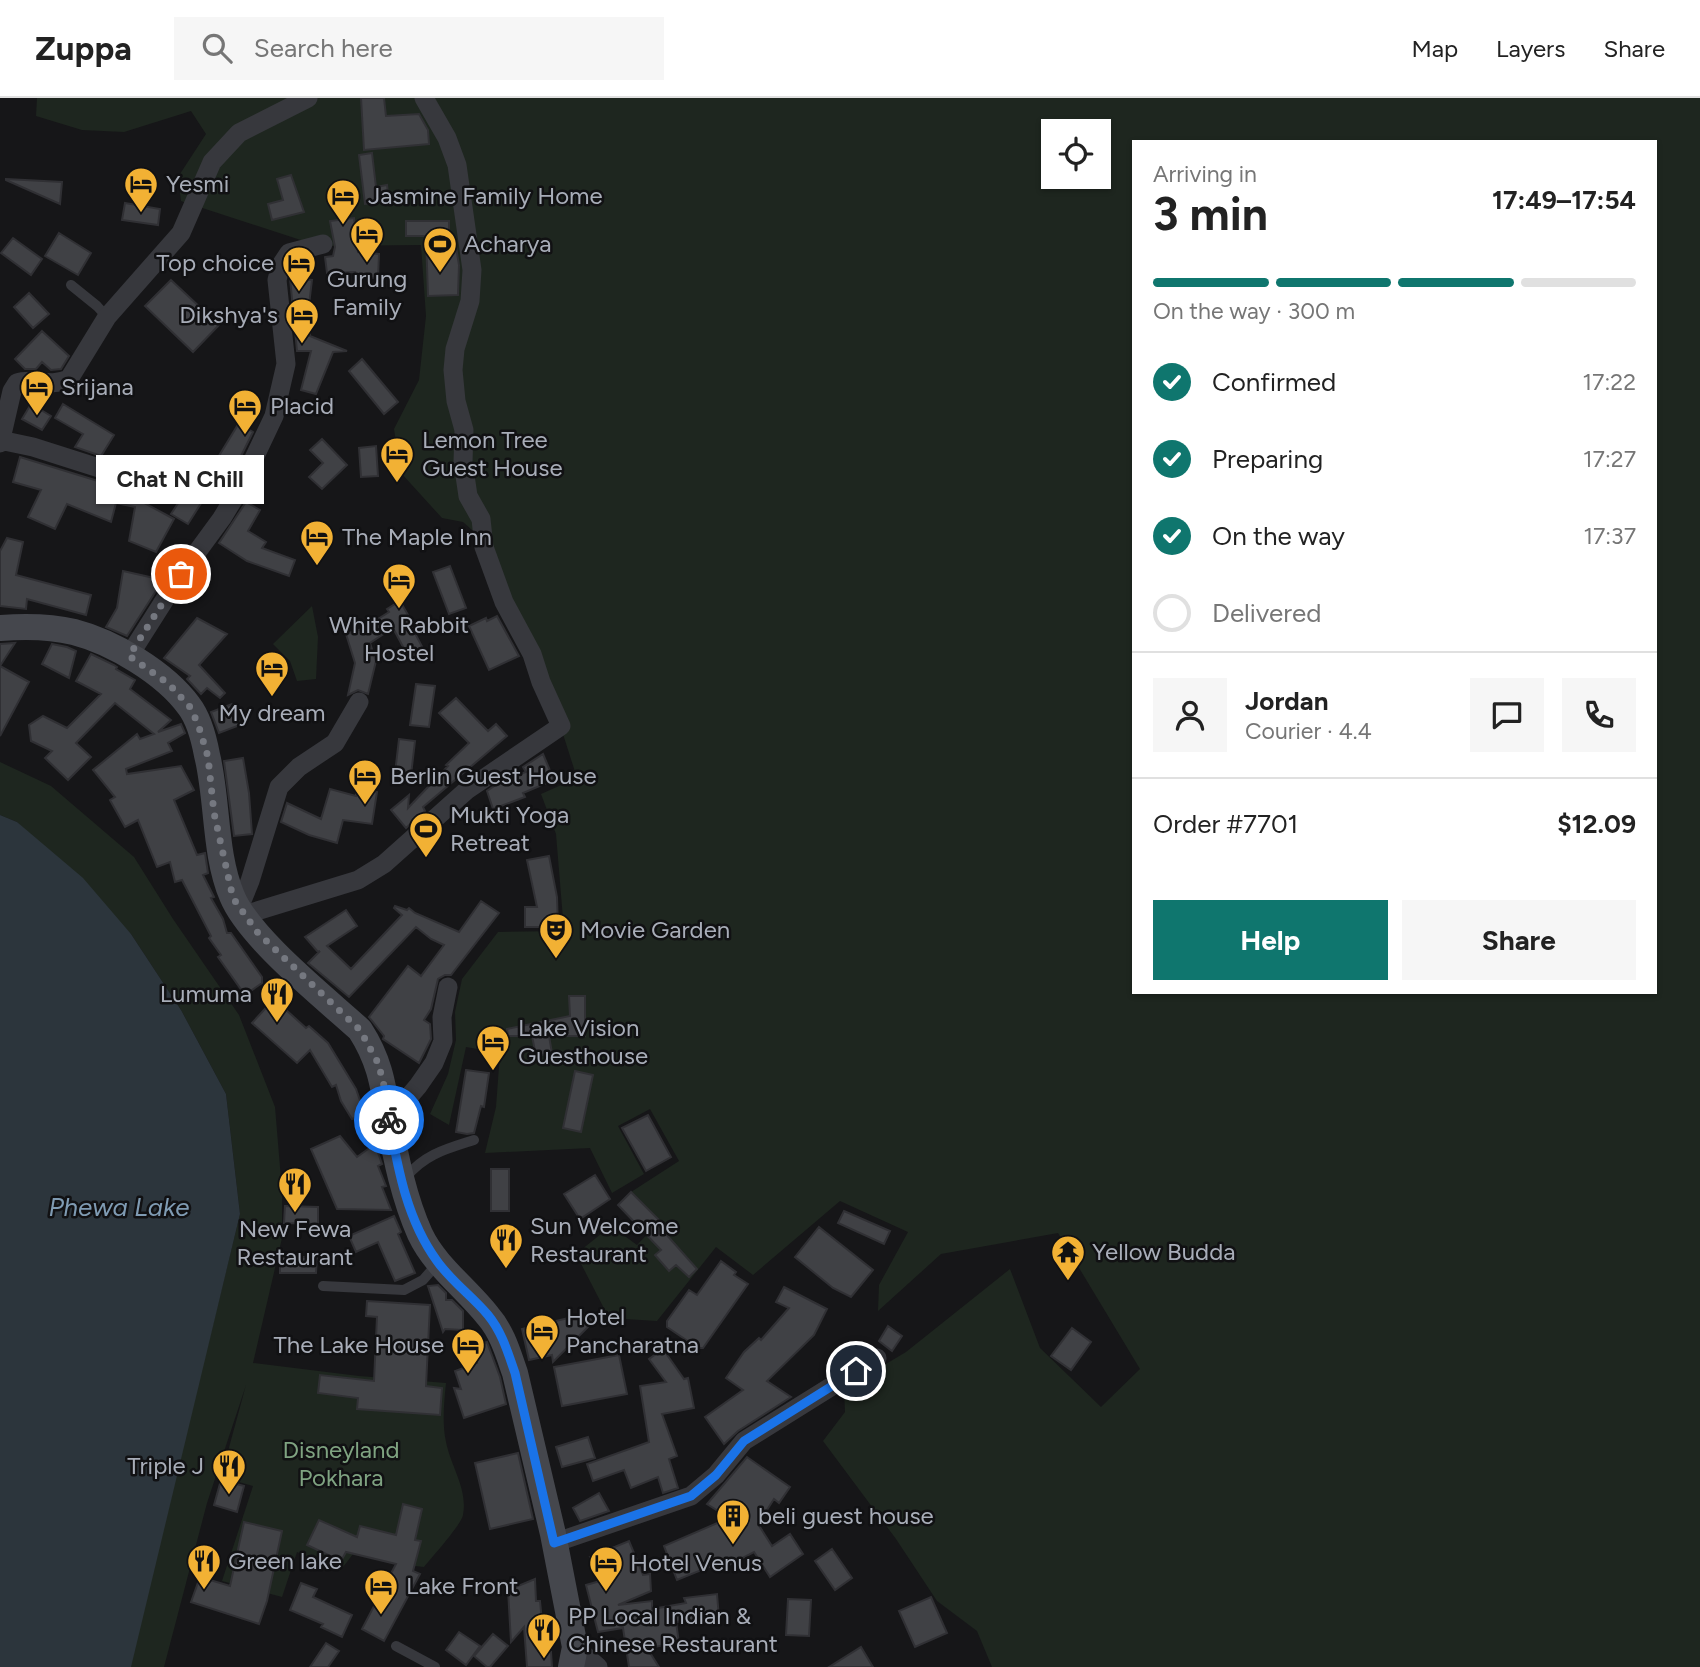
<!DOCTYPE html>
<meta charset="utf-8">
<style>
:root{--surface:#fff;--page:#f6f6f6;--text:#222;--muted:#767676;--line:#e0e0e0;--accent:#0f766e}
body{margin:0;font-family:Figtree,sans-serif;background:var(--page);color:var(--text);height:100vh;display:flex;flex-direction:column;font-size:26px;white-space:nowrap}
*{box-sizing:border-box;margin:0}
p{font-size:23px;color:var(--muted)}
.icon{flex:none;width:38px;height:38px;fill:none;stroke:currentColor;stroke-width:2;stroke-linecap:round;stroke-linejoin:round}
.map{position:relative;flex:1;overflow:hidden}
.details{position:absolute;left:1132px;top:42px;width:525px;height:854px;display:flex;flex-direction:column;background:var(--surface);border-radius:0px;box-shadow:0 2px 5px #0004}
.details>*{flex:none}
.buttons{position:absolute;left:1041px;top:21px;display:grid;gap:14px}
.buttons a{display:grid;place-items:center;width:70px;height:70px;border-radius:0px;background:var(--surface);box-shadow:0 2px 5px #0004;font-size:35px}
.pin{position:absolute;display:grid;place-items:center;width:60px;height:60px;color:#fff;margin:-30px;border:4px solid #fff;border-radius:50%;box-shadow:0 2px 7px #0007}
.courier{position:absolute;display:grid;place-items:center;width:70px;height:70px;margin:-35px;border:5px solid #1a73e8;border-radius:50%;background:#fff;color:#222;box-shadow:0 2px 9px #0007}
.bubble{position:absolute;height:49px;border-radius:0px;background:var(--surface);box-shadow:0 2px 5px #0004;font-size:23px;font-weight:700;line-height:49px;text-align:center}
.head em{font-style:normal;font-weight:700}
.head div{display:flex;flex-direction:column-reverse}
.head{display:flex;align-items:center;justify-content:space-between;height:119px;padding:0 21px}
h1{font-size:46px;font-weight:700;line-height:52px}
.bar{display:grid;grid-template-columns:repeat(4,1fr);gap:10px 7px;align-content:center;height:84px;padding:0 21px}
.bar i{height:9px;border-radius:5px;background:var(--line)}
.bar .current{background:var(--accent)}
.bar p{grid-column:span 4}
.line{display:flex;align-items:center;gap:18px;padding:0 21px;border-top:2px solid var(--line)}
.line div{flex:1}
.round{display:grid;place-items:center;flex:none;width:74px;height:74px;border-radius:0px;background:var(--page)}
ol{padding:0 21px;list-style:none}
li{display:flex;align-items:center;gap:21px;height:77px}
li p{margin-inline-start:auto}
li .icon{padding:7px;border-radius:50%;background:var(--accent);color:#fff;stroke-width:4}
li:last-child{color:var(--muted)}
li i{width:38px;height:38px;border:4px solid var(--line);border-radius:50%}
.action{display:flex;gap:14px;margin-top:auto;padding:14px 21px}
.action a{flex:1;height:80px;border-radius:0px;background:var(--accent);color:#fff;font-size:28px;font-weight:700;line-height:80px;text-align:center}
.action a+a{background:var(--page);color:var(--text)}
header{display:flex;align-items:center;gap:42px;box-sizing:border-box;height:98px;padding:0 35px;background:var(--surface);border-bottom:2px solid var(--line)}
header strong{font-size:33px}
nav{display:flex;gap:38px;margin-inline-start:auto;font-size:24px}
.search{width:490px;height:63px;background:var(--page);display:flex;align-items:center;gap:18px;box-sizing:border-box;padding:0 24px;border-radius:0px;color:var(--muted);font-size:26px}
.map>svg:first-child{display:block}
.green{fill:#1e261f;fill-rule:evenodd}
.water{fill:#2c353c}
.building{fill:#404145;stroke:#303034;stroke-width:2}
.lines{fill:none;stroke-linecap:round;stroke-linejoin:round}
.service{stroke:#37383d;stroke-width:10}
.minor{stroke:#37383d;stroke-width:19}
.secondary{stroke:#45474d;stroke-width:26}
.done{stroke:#757880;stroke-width:7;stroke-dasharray:0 12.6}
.route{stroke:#1a73e8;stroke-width:9}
.labels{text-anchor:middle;stroke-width:5;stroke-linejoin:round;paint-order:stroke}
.poi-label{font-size:24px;fill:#a8adb8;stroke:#111113;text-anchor:start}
.park-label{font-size:24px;fill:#7fa381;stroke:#111113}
.water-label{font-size:26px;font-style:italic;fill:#7f9bb3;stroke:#111113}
</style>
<header>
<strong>Zuppa</strong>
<div class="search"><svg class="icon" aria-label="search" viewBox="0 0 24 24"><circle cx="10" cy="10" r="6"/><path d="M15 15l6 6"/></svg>Search here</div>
<nav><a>Map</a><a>Layers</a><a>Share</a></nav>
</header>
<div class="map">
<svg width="1700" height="1569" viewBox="0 0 1700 1569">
<rect width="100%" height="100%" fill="#161618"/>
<path class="green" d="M37,0H1700V1569H992L977,1533L937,1503L896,1441L823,1343L845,1314L844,1291L906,1254L1010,1171L1040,1250L1101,1309L1140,1271L1058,1135L941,1156L878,1213L879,1187L908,1134L840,1103L753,1177L716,1149L657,1223L609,1220L576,1156L611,1128L637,1147L659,1124L631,1094L679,1063L650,1011L618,1028L644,1076L612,1095L590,1050L485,1055L496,1009L500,955L466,949L449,1027L430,1016L448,976L456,942L455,914L462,881L498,834L564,833L556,736L541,696L577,680L535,548L498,497L490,448L463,424L442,420L401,375L394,331L419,282L426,218L421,147L319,148L181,103L178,79L206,36L191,13L124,34L82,32L36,18ZM1054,33H1099V79H1054ZM1134,44H1656V894H1134Z
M312,508L318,539L316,581L297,583L290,563L273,546Z
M0,664L51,688L134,759L173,821L239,917L275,1009L282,1093V1140L253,1265L359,1278L446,1285C444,1305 442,1325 446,1344C451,1369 468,1391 463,1417C461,1427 432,1459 424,1469L390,1465L353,1456L340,1473L297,1454L282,1499L222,1483L253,1388L221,1379L246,1287L207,1405L164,1569H129L240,1116L226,996L181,912L131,836L17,724L0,717Z"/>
<path class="water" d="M0,717L17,724L83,780L131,836L181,912L226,996L240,1116L131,1569H0Z"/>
<path class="building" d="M361,0H384L386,18L419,16L428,32L429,46L364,52Z
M372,55L376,89L387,87L389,103L365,106L359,57Z
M291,77L304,114L272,122L268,106L283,102L277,81Z
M6,81L62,84L60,106L6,82Z
M125,105L160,111L158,127L122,122Z
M354,120L358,154L379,156L378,180L354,179L355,174L327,175L325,159L333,158L335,149L330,123Z
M406,123H449V149H456L459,167L458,197L428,198L426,138H406Z
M59,135L91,155L78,177L45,158Z
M13,140L42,161L31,177L1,155Z
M290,180L312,182L308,215H310V238L347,253L333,254L316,296L301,292L311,253H297Z
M171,182L219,227L193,254L145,208Z
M29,195L49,216L33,230L14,209Z
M42,233L69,258L61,271L51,272L42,264L36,271H25L15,261Z
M362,261L398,304L384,316L349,273Z
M31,306L51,318L42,332L22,321Z
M63,306L114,337L101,358L75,349L83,336L55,320Z
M239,325L253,334L222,396L203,384Z
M322,341L347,367L322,391L309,379L323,365L310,352Z
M376,348L378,378L361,379L359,350Z
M20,359L111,387L174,421L156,454L129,443L135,409L116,405L111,424L67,406L55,431L28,419L41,392L13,384Z
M194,381L210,391L188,426L171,416Z
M246,404L260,412L248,433L266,444L262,450L295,462L289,478L247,463L219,445Z
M7,440L23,444L16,477L91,497L86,517L27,501L26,511L0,508V453Z
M450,468L466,510L449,516L433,474Z
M123,473L163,482L127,538L106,529L117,510Z
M400,503L411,522L409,524L426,556L411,564L393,530L370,545L376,563L368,596L358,592L348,597L355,565L346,536L362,531L389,514L387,511Z
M497,518L519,558L489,572L469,528L486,520L487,523Z
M197,520L227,536L199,567L225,595L220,600L207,590L201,596L187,581L190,578L164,560Z
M15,545L0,568L29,584L0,638V546Z
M52,546L67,549L76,553L69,580L42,566Z
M91,556L114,567L117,569L116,571L135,582L130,591L171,622L158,634L181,626L185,635L168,645L172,653L126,671L127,676L181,668L194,692L174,702L197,757L205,755L208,775L203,777L214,799L211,800L223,821L227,835H231L262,879V885L245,897L218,859L221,857L209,840L211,838L182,782L175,784L170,764L157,769L138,722L125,729L110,702L115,699L93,672L137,636L140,641L154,636L115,605L76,645L91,659L68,682L45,660L52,653L31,643L29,627L43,618L67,630L101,596L76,583Z
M416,586L435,588L429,629L410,627Z
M456,600L488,633L496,626L507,638L423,709L425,713L406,730L391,712L409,697L408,710L448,668L446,667L469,645L439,615Z
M232,606L240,627L219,635L211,614Z
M399,641L415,643L411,677L395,675Z
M543,656L554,682L523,695L525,699L493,711L487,693L503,682L526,674L523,669Z
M243,660L249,695L252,736L234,738L224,663Z
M330,691L356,698L357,691L377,694L372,726L343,722L337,745L309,737L281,724L287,705L321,721Z
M549,758L557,799L558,829H525V809H537L527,762Z
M481,803L499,815L451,877H445L438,881L431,911L424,922L430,926L431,941L419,965L383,941L384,938L369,919L408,868L421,878L444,847L431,841L416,829L349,899L308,865L320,853L318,854L305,839L346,812L357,828L327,848L351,871L402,817L394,810L395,808L407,812L409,810L415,815L459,834Z
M569,898H585V938H549L552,955L536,958L532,938H508L507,931L570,918Z
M274,901L306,930L309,928L328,945L356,991L365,1017L352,1021L341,1003L336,987L332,989L310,952L297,965L252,925Z
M466,972L489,975L484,1009L481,1008L474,1035L467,1036L456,1034Z
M575,973L593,977L581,1034L563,1030Z
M648,1017L671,1059L646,1073L622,1030Z
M340,1038L357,1059L375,1046L382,1066L378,1068L386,1088L382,1089L391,1112L337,1111L311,1051Z
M491,1071H509V1113H491Z
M595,1077L610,1101L580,1121L564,1096Z
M631,1094L660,1123L657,1126L697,1171L689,1179L676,1167L669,1173L655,1157L661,1152L618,1107Z
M285,1108L318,1109V1126L284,1125Z
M844,1113L890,1133L884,1146L838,1125Z
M394,1118L401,1134L398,1136L415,1175L395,1183L378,1144L356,1154L349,1138Z
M819,1129L873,1172L851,1199L833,1190L795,1159Z
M280,1159H317L316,1175H280Z
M721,1163L736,1174L734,1177L748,1186L703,1250H698L667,1229V1223L689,1192L697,1197Z
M438,1187L446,1195V1202H452L463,1213V1232L445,1231L443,1234L428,1188Z
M784,1189L827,1211L814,1237L767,1283L791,1299L738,1333L724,1346L705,1319L743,1292L726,1280L744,1254L759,1240L761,1242L789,1210L776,1204Z
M367,1203L430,1207L426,1288L442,1290L440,1317L357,1311L358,1300L318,1295L320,1277L374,1283L377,1219L366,1218Z
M585,1216L593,1224L553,1264L552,1257L529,1262L522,1231Z
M888,1228L902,1238L892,1253L879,1243Z
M1072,1230L1091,1244L1071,1272L1051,1258Z
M487,1244L500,1279L506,1306L464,1320L454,1290L461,1291L455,1273L477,1265L472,1249Z
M663,1251L684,1281L688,1280L694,1310L662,1316L677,1358L669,1361L678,1390L663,1395L658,1379L631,1390L624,1372L593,1383L587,1366L649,1344L640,1288L666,1284L649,1261Z
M619,1257L627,1296L562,1308L554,1269Z
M588,1339L595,1360L562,1369L556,1349Z
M518,1355L533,1421L490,1431L475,1365Z
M747,1359L790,1389L779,1405L774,1401L758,1426L772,1448L790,1436L803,1456L770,1479L754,1454L729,1467L726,1462L677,1482L664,1448L729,1420L707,1406Z
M221,1382L244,1388L237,1414L214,1407Z
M599,1395L609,1413L580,1423L573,1410Z
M403,1406L422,1411L415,1442L421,1443L413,1473L420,1476L384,1543L362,1531L396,1466L346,1454L341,1463L307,1447L319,1422L357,1439L360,1428L396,1437Z
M244,1424L282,1433L267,1503L259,1526L191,1504L200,1479L230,1488Z
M629,1443L643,1477L650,1476L651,1493L618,1507L652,1503V1511L686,1505L684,1500L717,1496L719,1520L676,1524L679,1545L647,1550L659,1569H629L623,1530L598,1534L586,1487L600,1483L590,1459Z
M832,1451L852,1480L835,1492L815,1463Z
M535,1481L536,1503H540L545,1555L551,1554L552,1569H527L524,1529L511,1544L508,1492Z
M301,1485L317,1491L313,1499L352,1517L342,1539L321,1529L323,1526L290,1512Z
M931,1499L947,1535L915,1549L899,1513Z
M788,1501L811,1502L809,1538L786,1537Z
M459,1534L480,1548L466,1567L446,1552Z
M493,1536L508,1548L490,1569H487L474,1558Z
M326,1545L339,1553L328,1569H310Z
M861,1549L873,1569H829Z"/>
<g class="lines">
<path class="service" d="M71,187L97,208L107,219
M406,1079C425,1056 446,1051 474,1042
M323,1188L404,1192L423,1182L438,1165
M396,1548L435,1569"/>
<path class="minor" d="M0,342L33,349L121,377
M0,345L12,293L17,285C34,279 48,290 69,281L107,219L181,135L212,64L239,35L308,0
M129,558L181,476L222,420L239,392L274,318L286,266L277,182L281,167L289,155L323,146
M239,810L250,783L279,689L299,669L335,645L359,604
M244,817L358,782L384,766L467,692L561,628L541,584L532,556L504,504L484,449L481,421L468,398L463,364L464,332L456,303L453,272L455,251L470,203L472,172L457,67L447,40L424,0
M389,1022L418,988L434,965L443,943L442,919L448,889
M554,1445L691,1398L716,1377L744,1343L877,1260
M575,1549L598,1569"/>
<path class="secondary" d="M0,530C25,528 49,528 74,534C113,544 165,575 189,608C199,621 204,641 207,657C218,701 214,756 232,798C249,840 325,900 360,932C380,963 383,987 389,1022C396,1061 404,1100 420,1136C435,1168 466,1190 488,1218C502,1234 508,1255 515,1275L553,1436L575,1549L571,1569"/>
</g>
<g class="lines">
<path class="done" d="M181,476L129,558L169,586L190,609L198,626L208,659L214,715L233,800L258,835L360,932L377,963L383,982L389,1022"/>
<path class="route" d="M389,1022C398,1071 407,1122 437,1163C451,1183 472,1198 488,1217C502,1234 508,1255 515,1275L554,1445L691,1398L716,1377L744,1343L856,1273"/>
</g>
<defs>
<g id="hotel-pin" transform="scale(1.75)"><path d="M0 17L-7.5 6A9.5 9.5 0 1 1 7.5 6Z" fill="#f2b134" stroke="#111113"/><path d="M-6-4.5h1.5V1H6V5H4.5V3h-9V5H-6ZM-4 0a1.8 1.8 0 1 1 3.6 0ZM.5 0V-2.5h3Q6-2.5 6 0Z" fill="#111"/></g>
<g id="stadium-pin" transform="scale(1.75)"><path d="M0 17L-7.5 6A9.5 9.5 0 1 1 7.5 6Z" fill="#f2b134" stroke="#111113"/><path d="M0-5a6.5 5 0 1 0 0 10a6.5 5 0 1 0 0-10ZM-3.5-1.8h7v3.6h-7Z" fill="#111"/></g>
<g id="theatre-pin" transform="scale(1.75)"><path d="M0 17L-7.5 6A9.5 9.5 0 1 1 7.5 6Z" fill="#f2b134" stroke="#111113"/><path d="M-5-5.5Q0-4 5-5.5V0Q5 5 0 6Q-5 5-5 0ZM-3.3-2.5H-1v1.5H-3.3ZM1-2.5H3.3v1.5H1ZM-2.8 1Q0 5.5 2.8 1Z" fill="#111"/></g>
<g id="restaurant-pin" transform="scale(1.75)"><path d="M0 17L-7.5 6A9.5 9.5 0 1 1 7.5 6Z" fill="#f2b134" stroke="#111113"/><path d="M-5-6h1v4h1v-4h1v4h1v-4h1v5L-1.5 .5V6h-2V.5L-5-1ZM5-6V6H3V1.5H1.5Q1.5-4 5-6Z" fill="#111"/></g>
<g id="temple-pin" transform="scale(1.75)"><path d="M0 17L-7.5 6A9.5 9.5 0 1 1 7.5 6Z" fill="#f2b134" stroke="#111113"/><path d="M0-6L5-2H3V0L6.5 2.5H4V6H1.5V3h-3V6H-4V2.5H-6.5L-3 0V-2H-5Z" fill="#111"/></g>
<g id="building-pin" transform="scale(1.75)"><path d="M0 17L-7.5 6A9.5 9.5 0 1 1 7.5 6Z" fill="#f2b134" stroke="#111113"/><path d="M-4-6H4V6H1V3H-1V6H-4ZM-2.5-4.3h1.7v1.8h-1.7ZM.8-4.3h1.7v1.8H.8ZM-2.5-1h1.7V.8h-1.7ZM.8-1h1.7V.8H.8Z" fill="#111"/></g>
</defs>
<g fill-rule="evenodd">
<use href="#hotel-pin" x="141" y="86"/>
<use href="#hotel-pin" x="343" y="98"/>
<use href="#hotel-pin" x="367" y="136"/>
<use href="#stadium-pin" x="440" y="146"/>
<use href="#hotel-pin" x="299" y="165"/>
<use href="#hotel-pin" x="302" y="217"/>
<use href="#hotel-pin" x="37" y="289"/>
<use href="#hotel-pin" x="245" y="308"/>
<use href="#hotel-pin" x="397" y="356"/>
<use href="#hotel-pin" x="317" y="439"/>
<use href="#hotel-pin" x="399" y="482"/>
<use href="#hotel-pin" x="272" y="570"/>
<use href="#hotel-pin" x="365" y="678"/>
<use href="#stadium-pin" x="426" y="731"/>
<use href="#theatre-pin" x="556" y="832"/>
<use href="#restaurant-pin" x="277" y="896"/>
<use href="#hotel-pin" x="493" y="944"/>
<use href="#restaurant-pin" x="295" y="1086"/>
<use href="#restaurant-pin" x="506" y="1142"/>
<use href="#temple-pin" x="1068" y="1154"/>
<use href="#hotel-pin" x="542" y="1233"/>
<use href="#hotel-pin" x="468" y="1247"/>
<use href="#restaurant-pin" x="229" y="1368"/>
<use href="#building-pin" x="733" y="1418"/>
<use href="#restaurant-pin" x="204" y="1463"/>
<use href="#hotel-pin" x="606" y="1465"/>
<use href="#hotel-pin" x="381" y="1488"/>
<use href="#restaurant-pin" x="544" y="1532"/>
</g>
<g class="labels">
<g class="poi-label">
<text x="166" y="94">Yesmi</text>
<text x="368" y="106">Jasmine Family Home</text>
<text x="464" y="154">Acharya</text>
<text x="274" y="173" text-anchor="end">Top choice</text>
<text x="367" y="189" text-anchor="middle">Gurung<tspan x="367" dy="28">Family</tspan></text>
<text x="278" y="225" text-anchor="end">Dikshya's</text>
<text x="61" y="297">Srijana</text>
<text x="270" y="316">Placid</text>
<text x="422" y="350">Lemon Tree<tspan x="422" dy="28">Guest House</tspan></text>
<text x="342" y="447">The Maple Inn</text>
<text x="399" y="535" text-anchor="middle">White Rabbit<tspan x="399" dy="28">Hostel</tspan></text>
<text x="272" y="623" text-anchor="middle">My dream</text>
<text x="390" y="686">Berlin Guest House</text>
<text x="450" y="725">Mukti Yoga<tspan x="450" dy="28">Retreat</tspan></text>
<text x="580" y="840">Movie Garden</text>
<text x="252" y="904" text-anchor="end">Lumuma</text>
<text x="518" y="938">Lake Vision<tspan x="518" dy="28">Guesthouse</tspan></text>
<text x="530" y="1136">Sun Welcome<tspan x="530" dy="28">Restaurant</tspan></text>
<text x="295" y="1139" text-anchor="middle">New Fewa<tspan x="295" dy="28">Restaurant</tspan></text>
<text x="1092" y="1162">Yellow Budda</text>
<text x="566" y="1227">Hotel<tspan x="566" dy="28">Pancharatna</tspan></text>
<text x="444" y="1255" text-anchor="end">The Lake House</text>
<text x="204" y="1376" text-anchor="end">Triple J</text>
<text x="758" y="1426">beli guest house</text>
<text x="228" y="1471">Green lake</text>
<text x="630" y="1473">Hotel Venus</text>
<text x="406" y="1496">Lake Front</text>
<text x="568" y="1526">PP Local Indian &amp;<tspan x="568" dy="28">Chinese Restaurant</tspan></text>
</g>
<g class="park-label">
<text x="341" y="1360">Disneyland<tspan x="341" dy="28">Pokhara</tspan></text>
</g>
<g class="water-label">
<text x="119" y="1118">Phewa Lake</text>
</g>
</g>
</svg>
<div class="buttons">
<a><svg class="icon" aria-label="locate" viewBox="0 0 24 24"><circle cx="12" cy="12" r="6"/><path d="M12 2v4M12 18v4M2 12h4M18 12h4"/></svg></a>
</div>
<div class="pin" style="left:181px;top:476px;background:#ea580c"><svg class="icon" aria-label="bag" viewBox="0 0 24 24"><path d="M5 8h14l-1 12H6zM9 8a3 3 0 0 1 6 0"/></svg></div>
<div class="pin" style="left:856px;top:1273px;background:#1f2937"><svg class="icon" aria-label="home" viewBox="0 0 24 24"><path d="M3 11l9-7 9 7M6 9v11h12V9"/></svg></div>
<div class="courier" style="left:389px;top:1022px"><svg class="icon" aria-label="bike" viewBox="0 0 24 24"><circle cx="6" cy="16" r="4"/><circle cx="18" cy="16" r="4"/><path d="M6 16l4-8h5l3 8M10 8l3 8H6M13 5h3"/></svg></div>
<div class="bubble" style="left:96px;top:357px;width:168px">Chat N Chill</div>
<section class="details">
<div class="head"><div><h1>3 min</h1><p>Arriving in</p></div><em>17:49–17:54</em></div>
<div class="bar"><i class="current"></i><i class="current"></i><i class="current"></i><i></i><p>On the way · 300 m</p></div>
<ol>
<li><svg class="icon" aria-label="check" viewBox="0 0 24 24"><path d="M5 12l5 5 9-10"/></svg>Confirmed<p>17:22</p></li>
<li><svg class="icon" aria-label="check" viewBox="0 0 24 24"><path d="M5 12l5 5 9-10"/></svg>Preparing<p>17:27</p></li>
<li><svg class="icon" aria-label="check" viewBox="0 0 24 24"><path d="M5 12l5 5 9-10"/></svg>On the way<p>17:37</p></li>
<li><i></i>Delivered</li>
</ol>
<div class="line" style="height:126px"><a class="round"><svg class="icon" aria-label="person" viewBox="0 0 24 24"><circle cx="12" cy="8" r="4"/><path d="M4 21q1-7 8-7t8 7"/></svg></a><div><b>Jordan</b><p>Courier · 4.4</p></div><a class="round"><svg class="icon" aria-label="chat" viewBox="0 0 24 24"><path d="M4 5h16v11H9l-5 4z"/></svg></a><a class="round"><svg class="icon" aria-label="phone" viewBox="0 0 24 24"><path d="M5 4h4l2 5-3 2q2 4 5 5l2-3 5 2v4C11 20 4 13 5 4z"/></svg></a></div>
<div class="line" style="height:91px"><div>Order #7701</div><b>$12.09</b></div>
<div class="action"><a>Help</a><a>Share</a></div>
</section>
</div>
